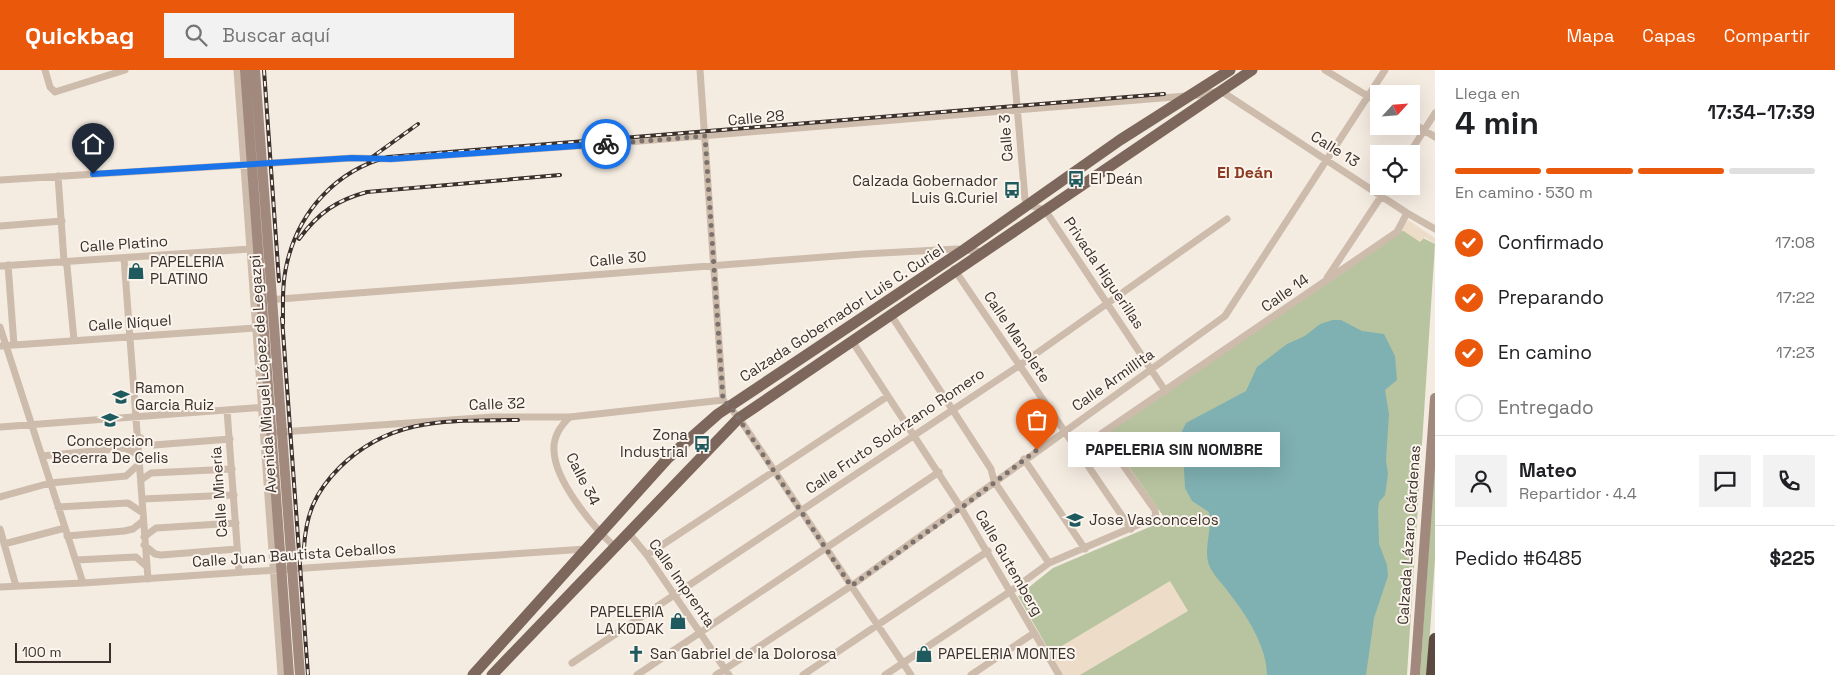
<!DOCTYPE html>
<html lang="es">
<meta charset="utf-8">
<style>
:root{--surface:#fff;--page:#f2f2f2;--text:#202124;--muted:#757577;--line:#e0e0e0;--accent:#ea580c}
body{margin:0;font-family:"Space Grotesk",sans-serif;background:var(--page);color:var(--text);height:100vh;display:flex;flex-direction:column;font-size:19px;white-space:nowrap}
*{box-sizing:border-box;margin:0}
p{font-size:16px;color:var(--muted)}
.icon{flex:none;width:28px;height:28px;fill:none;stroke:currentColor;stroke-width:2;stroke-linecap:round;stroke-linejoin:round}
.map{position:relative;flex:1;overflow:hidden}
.drawer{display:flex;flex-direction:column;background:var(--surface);width:400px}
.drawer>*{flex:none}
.needle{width:32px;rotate:64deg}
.buttons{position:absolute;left:1370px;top:15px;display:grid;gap:10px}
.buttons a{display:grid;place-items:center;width:50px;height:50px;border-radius:0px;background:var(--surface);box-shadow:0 5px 20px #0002;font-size:25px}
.scale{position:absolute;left:15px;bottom:12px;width:96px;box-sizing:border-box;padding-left:5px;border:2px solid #3b302b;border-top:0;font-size:14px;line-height:18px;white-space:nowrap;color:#3b302b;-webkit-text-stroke:4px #fbf5ee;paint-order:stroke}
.pin{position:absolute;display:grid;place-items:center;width:42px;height:42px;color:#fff;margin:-51px -21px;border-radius:50% 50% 50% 0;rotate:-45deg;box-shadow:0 0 5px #0007}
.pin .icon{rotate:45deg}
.courier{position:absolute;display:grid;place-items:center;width:50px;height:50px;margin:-25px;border:4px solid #1a73e8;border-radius:50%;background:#fff;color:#222;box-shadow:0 1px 6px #0007}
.bubble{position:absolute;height:35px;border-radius:0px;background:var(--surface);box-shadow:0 5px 20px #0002;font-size:16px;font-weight:700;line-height:35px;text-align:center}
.summary em{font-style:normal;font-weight:700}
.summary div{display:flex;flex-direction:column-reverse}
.summary{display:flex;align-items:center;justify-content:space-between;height:85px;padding:0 20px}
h1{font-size:32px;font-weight:700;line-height:38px}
.bar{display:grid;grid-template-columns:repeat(4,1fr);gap:8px 5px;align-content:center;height:60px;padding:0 20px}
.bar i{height:6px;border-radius:4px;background:var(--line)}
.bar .on{background:var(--accent)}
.bar p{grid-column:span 4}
.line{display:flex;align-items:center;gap:12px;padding:0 20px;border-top:1px solid var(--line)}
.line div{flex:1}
.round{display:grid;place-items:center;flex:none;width:52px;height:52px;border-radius:0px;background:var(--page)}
ol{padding:0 20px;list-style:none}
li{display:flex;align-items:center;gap:15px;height:55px}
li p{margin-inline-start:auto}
li .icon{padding:5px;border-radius:50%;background:var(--accent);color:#fff;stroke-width:4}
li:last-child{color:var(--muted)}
li i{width:28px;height:28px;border:2px solid var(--line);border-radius:50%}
header{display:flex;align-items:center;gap:30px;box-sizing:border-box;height:70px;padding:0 25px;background:var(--accent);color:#fff}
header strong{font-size:24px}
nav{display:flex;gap:28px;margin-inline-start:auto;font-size:18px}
.search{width:350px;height:45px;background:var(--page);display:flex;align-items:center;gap:12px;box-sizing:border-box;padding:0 18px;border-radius:0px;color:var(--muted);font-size:19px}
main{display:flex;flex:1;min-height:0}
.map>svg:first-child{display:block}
.green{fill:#b8c4a0}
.plaza{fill:#ecdcc8}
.water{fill:#7fb0b2}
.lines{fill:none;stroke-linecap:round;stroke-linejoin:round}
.street{stroke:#cdbbac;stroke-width:7}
.secondary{stroke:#a18a7d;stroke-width:10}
.primary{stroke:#7d675c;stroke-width:11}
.highway{stroke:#5c4a42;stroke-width:12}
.rail-casing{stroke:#3b302b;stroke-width:4}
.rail{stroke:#fbf5ee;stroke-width:2;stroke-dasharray:5.5;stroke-linecap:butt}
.done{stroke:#7c716b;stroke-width:5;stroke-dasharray:0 9}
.route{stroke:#1a73e8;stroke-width:6}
.labels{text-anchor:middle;stroke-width:4;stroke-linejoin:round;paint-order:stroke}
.street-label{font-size:15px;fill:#3b302b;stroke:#fbf5ee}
.poi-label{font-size:15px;fill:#3b302b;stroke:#fbf5ee;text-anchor:start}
.neighbourhood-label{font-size:16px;font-weight:bold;fill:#8c3b22;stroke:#fbf5ee}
</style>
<header>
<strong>Quickbag</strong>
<div class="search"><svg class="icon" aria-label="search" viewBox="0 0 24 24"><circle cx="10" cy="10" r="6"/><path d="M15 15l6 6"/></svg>Buscar aquí</div>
<nav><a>Mapa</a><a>Capas</a><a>Compartir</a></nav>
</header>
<main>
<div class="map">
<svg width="1435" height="605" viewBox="0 0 1435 605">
<rect width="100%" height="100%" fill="#f4ebe1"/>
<path class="green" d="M1405,159L1435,174L1407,605H1063L1018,526L1053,498L1166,450L1106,364Z
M1435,386V489L1427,605H1420Z"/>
<path class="plaza" d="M1408,150L1435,168V174L1425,167L1420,172L1402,160Z
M1170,511L1188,541L1080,605H1063L1050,583Z"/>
<path class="water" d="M1333,250H1341L1362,261L1384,264L1395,286L1397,310L1385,320L1389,344L1386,390L1388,404L1385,425L1379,432L1378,439L1379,474L1387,495L1388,506L1374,548L1366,605H1267C1267,577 1246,544 1229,523C1223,514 1213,505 1209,495C1203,477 1213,459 1209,442L1192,431L1185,418L1182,361L1186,353L1246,321L1257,297L1287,274L1305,266L1320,254Z"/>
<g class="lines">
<path class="street" d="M45,0L50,17L55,22L125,0
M237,0L281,605
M700,0L723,330L739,348L911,605
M1014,0L1025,129L1032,136L1045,140L1166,322
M1325,0L1379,33
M1411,52L1435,67
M1409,84L1435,43
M58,106L64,191L67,196L74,270
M0,110L352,88L391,89L604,74L1198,25L1221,21L1407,143L1435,159
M0,156L62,151
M124,188L148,509
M8,195L14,275
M0,196L250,179
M954,199L1131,459
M1327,208L1388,116
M254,231L863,184L957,179L984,182
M891,245L991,399L994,411L1049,493
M0,257L83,513
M852,271L961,438L1059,605
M0,276L255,258
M227,340L239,502
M570,347C560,356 553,367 554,381C555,411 593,457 615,477
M0,357L280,336
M267,363L493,347H570L723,330
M137,366L154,375L230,369
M42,386L125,378L139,385
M1024,389L1085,479
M141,410L151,403L232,399
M0,427L50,413L126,406L139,394
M142,429L234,425
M58,437L128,433L143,443
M0,459L16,516
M628,462L647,485L729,605
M67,466L124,461L133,459L143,451
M144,467L156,458L236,453
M4,474L65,458
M144,475L155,484L161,485L237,479
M647,485L888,326
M76,490L136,487L146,496
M0,517L83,513L586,479
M572,593L1020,295L1227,149
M637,605L939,402
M716,605L851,516L1225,246L1385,0
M803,605L988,481
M885,605L1011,521L1049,493L1156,447L1155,440L1101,364L1397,162L1407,143
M971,605L1034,563"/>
<path class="secondary" d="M245,0L289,605
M255,0L300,605
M1415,605L1435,328"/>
<path class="primary" d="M473,605L668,388L718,344L965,179L1120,70L1230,0
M492,605L739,348L1252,0"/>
<path class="highway" d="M1432,605L1435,569"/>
<g class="rail-casing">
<path id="rail" d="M264,0L279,211
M368,90L418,54
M299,169C318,143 337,130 367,122L560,105
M282,248L308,605
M283,254C283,234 282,213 287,193C299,141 337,100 388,87L1164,24
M304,478C306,444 315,422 340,397C392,346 450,351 518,350"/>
</g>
<use href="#rail" class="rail"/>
</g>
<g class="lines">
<path class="done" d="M606,74L705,66L723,330L733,340L851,516L961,438L1037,380"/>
<path class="route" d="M93,104L352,88L391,89L606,74"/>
</g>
<defs>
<g id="bus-bare" transform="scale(1.35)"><path d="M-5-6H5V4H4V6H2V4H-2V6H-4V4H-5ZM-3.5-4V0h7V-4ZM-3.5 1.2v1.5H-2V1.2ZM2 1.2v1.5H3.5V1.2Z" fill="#1f5a5e" stroke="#fbf5ee" stroke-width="2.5" paint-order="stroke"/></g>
<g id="shop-bare" transform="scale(1.35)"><path d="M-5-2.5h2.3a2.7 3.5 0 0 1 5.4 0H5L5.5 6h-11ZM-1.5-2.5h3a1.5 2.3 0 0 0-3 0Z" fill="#1f5a5e" stroke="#fbf5ee" stroke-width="2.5" paint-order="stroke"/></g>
<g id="school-bare" transform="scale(1.35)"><path d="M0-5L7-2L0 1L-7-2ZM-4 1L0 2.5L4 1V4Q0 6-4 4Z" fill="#1f5a5e" stroke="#fbf5ee" stroke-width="2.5" paint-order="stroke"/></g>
<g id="church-bare" transform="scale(1.35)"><path d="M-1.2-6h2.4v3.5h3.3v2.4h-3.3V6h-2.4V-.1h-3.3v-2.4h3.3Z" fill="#1f5a5e" stroke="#fbf5ee" stroke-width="2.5" paint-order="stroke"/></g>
</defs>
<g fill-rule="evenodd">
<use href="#bus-bare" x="1076" y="109"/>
<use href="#bus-bare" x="1012" y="120"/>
<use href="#shop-bare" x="136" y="201"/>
<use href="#school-bare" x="121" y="327"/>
<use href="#school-bare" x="110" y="350"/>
<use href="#bus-bare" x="702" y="374"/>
<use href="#school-bare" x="1075" y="450"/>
<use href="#shop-bare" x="678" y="551"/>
<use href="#church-bare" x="636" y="584"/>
<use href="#shop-bare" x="924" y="584"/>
</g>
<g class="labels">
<g class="street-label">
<text transform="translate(756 48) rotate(-5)" y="5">Calle 28</text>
<text transform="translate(1006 68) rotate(-94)" y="5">Calle 3</text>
<text transform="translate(1335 79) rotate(32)" y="5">Calle 13</text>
<text transform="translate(124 174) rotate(-4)" y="5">Calle Platino</text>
<text transform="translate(618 189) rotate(-5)" y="5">Calle 30</text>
<text transform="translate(1104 203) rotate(56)" y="5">Privada Higuerillas</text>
<text transform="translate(1285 223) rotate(-35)" y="5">Calle 14</text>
<text transform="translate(842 243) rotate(-33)" y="5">Calzada Gobernador Luis C. Curiel</text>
<text transform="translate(130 253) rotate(-4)" y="5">Calle Níquel</text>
<text transform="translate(1017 267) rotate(56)" y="5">Calle Manolete</text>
<text transform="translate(263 304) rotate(-94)" y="5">Avenida Miguel López de Legazpi</text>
<text transform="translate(1113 310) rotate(-35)" y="5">Calle Armillita</text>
<text transform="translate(497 334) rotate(-2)" y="5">Calle 32</text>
<text transform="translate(895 361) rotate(-34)" y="5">Calle Fruto Solórzano Romero</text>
<text transform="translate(583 409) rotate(63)" y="5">Calle 34</text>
<text transform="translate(219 422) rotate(-94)" y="5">Calle Minería</text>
<text transform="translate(1409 465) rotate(-86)" y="5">Calzada Lázaro Cárdenas</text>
<text transform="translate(294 485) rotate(-4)" y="5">Calle Juan Bautista Ceballos</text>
<text transform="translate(1009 493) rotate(60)" y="5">Calle Gutemberg</text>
<text transform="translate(682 513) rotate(55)" y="5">Calle Imprenta</text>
</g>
<g class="poi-label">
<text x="1090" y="114">El Deán</text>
<text x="998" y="116" text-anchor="end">Calzada Gobernador<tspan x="998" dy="17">Luis G.Curiel</tspan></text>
<text x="150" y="197">PAPELERIA<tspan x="150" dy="17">PLATINO</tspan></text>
<text x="135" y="323">Ramon<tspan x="135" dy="17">Garcia Ruiz</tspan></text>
<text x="688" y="370" text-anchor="end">Zona<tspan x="688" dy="17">Industrial</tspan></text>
<text x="110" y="376" text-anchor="middle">Concepcion<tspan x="110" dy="17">Becerra De Celis</tspan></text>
<text x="1089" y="455">Jose Vasconcelos</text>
<text x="664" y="547" text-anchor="end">PAPELERIA<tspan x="664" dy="17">LA KODAK</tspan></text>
<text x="650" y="589">San Gabriel de la Dolorosa</text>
<text x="938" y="589">PAPELERIA MONTES</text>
</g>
<g class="neighbourhood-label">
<text x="1245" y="108">El Deán</text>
</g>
</g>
</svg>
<div class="buttons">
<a><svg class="needle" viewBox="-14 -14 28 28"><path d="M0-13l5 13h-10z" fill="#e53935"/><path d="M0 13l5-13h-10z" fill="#757577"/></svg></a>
<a><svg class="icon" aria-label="locate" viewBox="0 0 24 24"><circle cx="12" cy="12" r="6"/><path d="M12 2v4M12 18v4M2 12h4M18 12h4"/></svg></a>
</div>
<div class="scale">100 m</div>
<div class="pin" style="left:1037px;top:380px;background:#ea580c"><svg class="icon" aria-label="bag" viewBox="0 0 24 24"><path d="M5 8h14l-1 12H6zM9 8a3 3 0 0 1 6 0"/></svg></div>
<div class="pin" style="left:93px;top:104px;background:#1f2937"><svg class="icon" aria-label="home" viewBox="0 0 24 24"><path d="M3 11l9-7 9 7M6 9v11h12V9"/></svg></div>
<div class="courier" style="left:606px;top:74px"><svg class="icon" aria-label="bike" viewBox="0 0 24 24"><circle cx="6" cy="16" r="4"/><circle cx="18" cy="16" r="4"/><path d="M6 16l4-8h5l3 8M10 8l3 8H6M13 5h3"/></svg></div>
<div class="bubble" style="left:1068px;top:362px;width:212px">PAPELERIA SIN NOMBRE</div>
</div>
<section class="drawer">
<div class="summary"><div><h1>4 min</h1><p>Llega en</p></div><em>17:34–17:39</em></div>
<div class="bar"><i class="on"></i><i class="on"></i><i class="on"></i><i></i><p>En camino · 530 m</p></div>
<ol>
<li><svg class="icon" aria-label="check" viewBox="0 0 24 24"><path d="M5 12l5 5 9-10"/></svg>Confirmado<p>17:08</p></li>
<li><svg class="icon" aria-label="check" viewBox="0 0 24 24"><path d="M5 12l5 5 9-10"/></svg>Preparando<p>17:22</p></li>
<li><svg class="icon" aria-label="check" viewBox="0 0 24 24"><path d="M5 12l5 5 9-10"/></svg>En camino<p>17:23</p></li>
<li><i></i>Entregado</li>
</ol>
<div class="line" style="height:90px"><a class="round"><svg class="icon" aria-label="person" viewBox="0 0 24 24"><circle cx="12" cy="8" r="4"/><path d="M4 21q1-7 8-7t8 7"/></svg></a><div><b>Mateo</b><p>Repartidor · 4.4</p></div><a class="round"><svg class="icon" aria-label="chat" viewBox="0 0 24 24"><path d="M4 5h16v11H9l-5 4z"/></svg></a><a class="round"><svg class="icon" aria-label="phone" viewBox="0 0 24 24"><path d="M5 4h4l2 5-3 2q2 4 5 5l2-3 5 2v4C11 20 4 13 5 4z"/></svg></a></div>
<div class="line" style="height:65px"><div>Pedido #6485</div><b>$225</b></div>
</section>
</main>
